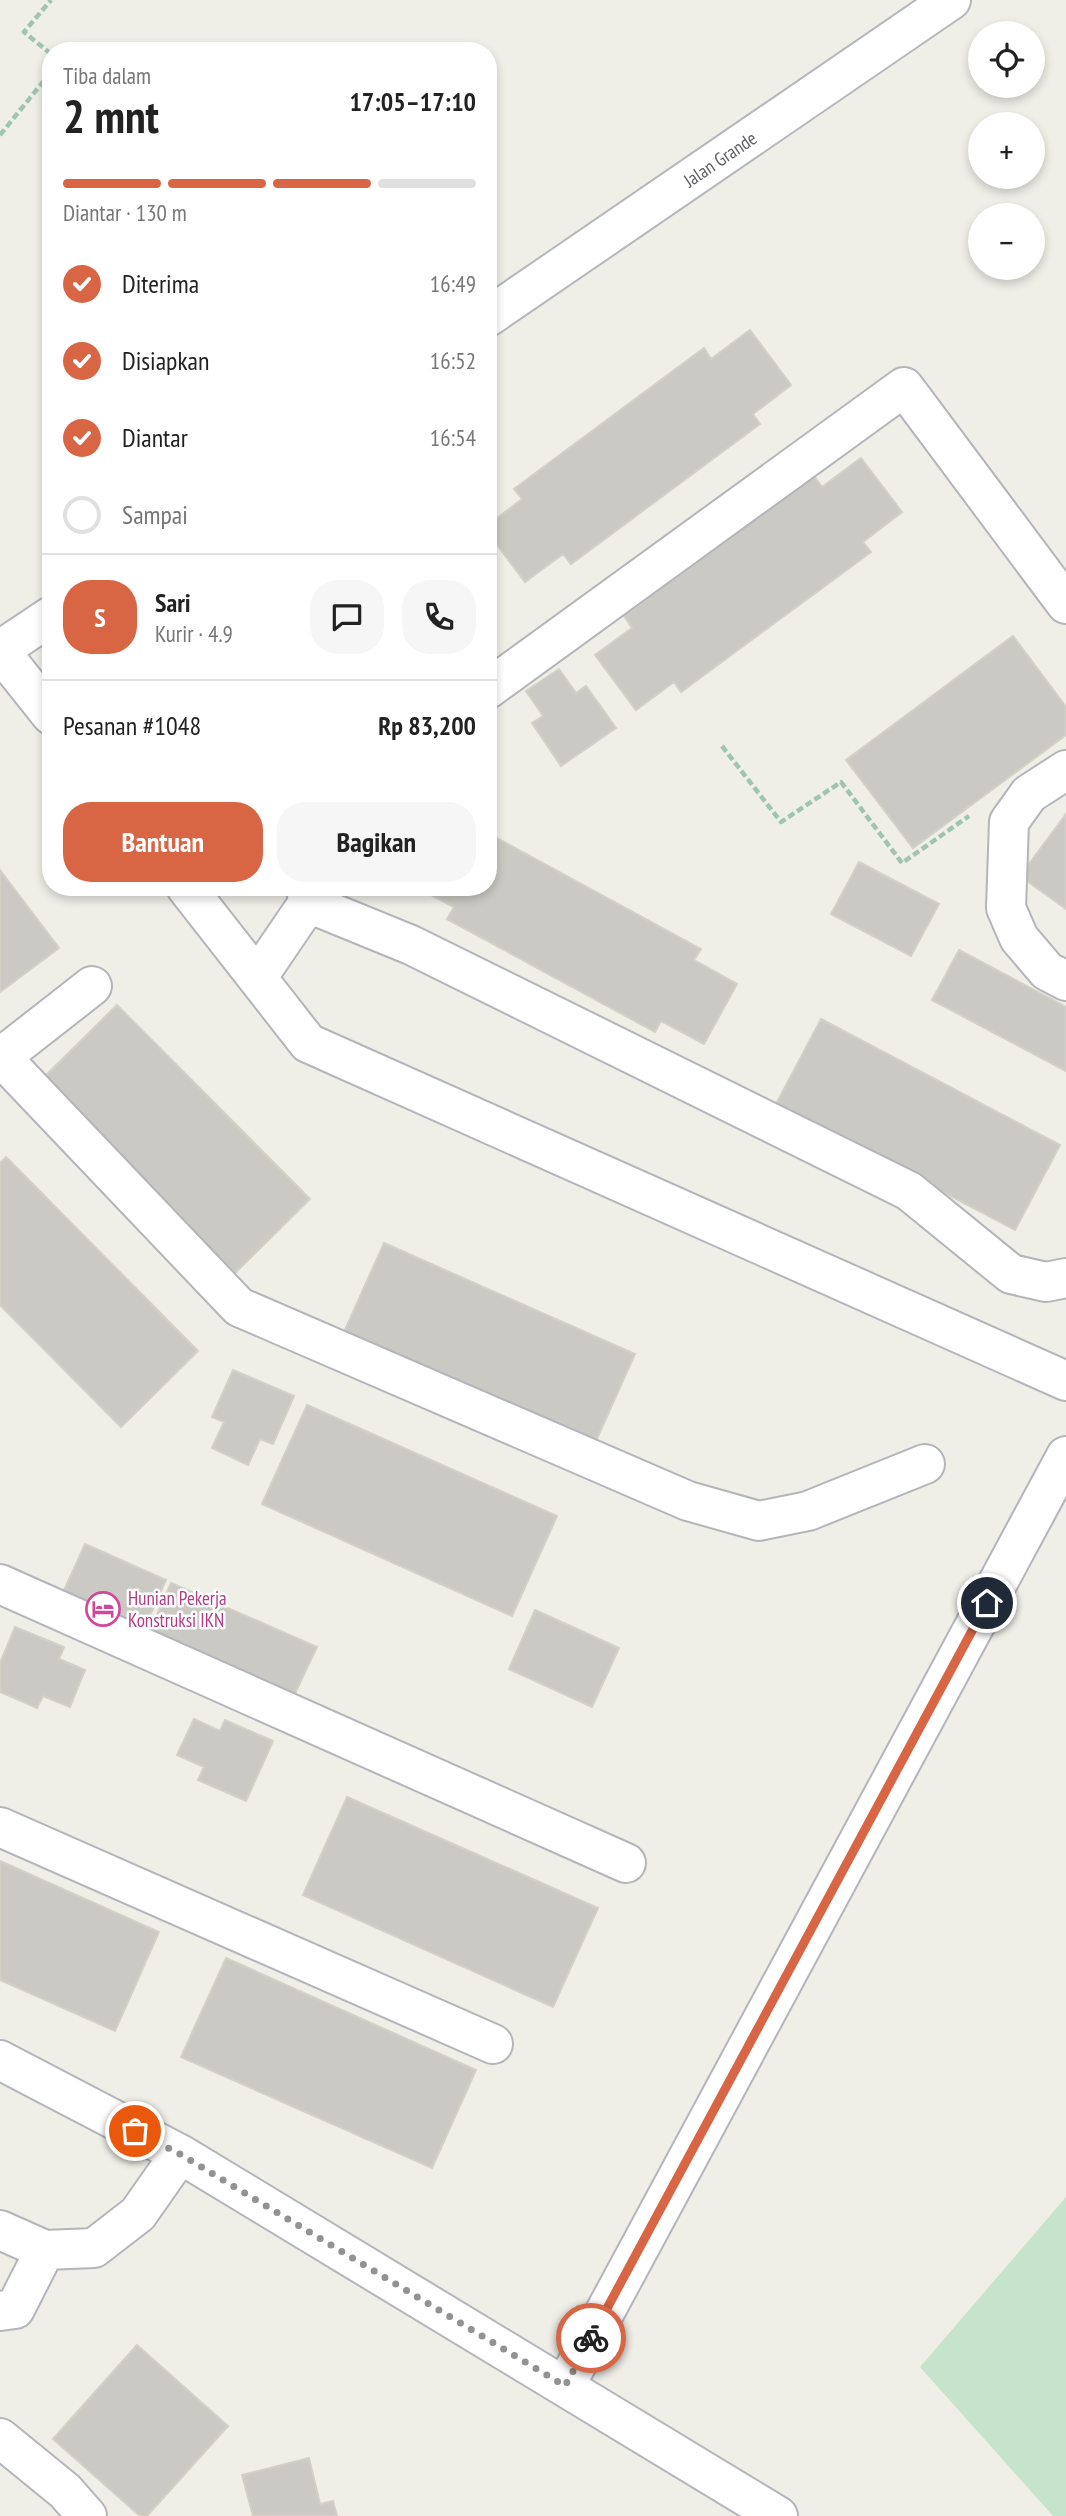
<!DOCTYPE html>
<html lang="id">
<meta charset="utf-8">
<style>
:root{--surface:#fff;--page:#f6f6f6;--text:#222;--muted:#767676;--line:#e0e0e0;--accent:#d86543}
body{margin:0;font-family:"PT Sans Narrow",sans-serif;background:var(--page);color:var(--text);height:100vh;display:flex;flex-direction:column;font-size:26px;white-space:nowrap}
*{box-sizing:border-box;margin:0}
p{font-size:23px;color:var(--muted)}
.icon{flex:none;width:38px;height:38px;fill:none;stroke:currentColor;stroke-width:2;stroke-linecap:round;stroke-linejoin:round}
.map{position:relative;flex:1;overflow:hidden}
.side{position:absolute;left:42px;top:42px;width:455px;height:854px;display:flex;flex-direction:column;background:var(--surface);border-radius:28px;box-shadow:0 4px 10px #0003}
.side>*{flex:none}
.tools{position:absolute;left:968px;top:21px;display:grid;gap:14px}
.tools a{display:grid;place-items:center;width:77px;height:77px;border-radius:50%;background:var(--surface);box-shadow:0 4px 10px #0003;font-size:35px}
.pin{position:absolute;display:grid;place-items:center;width:60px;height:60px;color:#fff;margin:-30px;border:4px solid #fff;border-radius:50%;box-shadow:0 2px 7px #0007}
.courier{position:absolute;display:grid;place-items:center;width:70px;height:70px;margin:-35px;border:5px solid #d86543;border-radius:50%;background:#fff;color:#222;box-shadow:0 2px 9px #0007}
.overview em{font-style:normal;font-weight:600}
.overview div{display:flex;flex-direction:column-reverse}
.overview{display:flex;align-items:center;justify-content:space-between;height:119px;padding:0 21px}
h1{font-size:46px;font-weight:600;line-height:52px}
.bar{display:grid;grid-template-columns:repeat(4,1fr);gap:10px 7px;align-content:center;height:84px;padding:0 21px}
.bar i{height:9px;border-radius:5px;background:var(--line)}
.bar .on{background:var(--accent)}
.bar p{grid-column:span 4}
.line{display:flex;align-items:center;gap:18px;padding:0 21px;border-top:2px solid var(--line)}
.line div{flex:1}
.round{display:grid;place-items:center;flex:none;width:74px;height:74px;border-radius:28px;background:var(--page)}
ol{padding:0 21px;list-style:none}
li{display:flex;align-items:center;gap:21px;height:77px}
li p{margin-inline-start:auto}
li .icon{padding:7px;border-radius:50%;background:var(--accent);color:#fff;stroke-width:4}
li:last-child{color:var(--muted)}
li i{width:38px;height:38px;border:4px solid var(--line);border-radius:50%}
.primary-button{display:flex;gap:14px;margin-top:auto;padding:14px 21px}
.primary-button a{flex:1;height:80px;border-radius:28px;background:var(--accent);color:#fff;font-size:28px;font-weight:600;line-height:80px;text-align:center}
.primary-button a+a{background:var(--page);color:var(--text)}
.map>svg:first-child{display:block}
.green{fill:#c6e4cb}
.building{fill:#cac9c3;stroke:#d3d1c6;stroke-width:2}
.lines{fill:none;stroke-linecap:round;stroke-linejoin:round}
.street-casing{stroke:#b4b5ba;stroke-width:42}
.secondary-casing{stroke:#b5b7bc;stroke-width:42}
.path{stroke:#a0c4b0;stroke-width:4.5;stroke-dasharray:7 3.5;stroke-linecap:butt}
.street{stroke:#fff;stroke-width:38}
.secondary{stroke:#fff;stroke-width:38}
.done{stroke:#919292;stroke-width:7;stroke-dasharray:0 12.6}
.route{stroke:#d86543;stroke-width:9}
.labels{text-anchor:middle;stroke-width:5;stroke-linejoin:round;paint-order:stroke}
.street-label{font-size:19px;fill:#5e6065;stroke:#fff}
.hotel-label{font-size:19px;fill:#b23c85;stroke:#fff;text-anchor:start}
</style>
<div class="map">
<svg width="1066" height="2516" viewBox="0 0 1066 2516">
<rect width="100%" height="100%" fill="#efeee7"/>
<path class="green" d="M1066,2197V2516H1053L920,2367Z"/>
<path class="building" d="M750,330L791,385L753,414L760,424L571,564L563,554L525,582L488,533V525L522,499L514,489L704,348L711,359Z
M861,458L902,512L863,542L871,552L681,692L674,682L636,710L595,655L632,628L624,616L814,476L822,487Z
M1013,636L1066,707V735L913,848L846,760Z
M559,669L576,693L586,686L616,728L561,766L532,723L543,716L526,691Z
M1066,814V909L1020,876Z
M493,836L701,949L694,960L737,984L704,1044L661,1021L655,1032L447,919L454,907L416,887H488V844Z
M859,862L939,904L911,956L831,914Z
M0,870L59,948L0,992Z
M959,950L1066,1007V1071L932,1000Z
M117,1005L310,1199L233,1275L39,1082Z
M821,1019L1060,1145L1015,1230L776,1104Z
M6,1157L198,1351L121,1427L0,1305V1163Z
M384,1243L635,1354L591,1452L340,1341Z
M233,1370L294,1396L273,1444L260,1439L248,1465L212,1448L224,1422L212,1417Z
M307,1405L557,1516L512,1616L262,1504Z
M85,1544L166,1580L142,1633L61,1597Z
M171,1583L317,1647L291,1702L147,1637Z
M535,1610L619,1648L592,1707L509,1669Z
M15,1627L64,1647L59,1659L85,1670L70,1707L43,1696L37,1708L0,1692V1663Z
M194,1719L220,1731L225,1720L273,1741L246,1801L198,1780L204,1767L177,1755Z
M347,1797L598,1908L553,2007L303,1895Z
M0,1861L159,1932L115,2031L0,1980Z
M226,1958L476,2070L432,2168L181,2057Z
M137,2345L228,2426L147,2516H140L53,2439Z
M309,2458L320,2504L333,2501L337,2516H253L242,2475Z"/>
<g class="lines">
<g class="street-casing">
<path id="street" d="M0,651L51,715
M488,689L904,387L1066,604
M1066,770L1029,794L1009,822L1006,908L1019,938L1047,971L1066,981
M186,887L308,1043L1066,1381
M308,903L411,945L909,1191L1011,1274L1046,1282L1066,1278
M257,978L308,903L306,887
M1,1057L239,1307L688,1501L759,1521L808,1511L925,1464
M0,1058L92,986
M0,1584L626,1863
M0,1827L493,2044
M0,2060L180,2154L778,2516
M0,2230L45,2250L94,2248L138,2214L180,2154
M0,2311L15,2309L45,2250
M565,2386L1066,1456
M0,2438L65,2491L87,2516"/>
</g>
<g class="secondary-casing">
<path id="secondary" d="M488,317L951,0
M0,650L51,616"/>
</g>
<path class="path" d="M51,54L24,32L51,0
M0,135L51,72
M722,746L781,822L841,782L902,863L969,816"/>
<use href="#street" class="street"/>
<use href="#secondary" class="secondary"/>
</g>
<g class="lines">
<path class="done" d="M135,2131L180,2154L565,2386L591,2338"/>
<path class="route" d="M591,2338L987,1603"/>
</g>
<defs>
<g id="hotel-ring" transform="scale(1.75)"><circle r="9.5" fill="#fff" stroke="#d1479c" stroke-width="1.5"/><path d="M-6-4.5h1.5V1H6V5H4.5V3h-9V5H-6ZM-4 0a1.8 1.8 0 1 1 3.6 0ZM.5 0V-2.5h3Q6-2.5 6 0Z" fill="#d1479c"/></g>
</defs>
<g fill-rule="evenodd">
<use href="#hotel-ring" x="103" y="1609"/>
</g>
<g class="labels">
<g class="street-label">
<text transform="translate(720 159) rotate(-34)" y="7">Jalan Grande</text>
</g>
<g class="hotel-label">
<text x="128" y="1605">Hunian Pekerja<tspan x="128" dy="22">Konstruksi IKN</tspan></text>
</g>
</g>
</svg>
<div class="tools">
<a><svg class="icon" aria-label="locate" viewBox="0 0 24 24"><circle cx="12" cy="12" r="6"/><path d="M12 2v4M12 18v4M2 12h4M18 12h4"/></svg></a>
<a>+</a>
<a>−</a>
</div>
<div class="pin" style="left:135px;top:2131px;background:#ea580c"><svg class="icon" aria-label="bag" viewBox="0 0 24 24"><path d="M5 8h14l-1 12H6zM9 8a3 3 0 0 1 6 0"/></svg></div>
<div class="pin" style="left:987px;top:1603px;background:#1f2937"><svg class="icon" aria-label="home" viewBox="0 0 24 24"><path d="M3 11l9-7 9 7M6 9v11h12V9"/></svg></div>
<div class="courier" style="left:591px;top:2338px"><svg class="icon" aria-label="bike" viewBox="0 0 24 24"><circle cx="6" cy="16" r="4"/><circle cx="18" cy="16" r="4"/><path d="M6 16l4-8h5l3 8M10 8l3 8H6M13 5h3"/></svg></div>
<section class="side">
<div class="overview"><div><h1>2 mnt</h1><p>Tiba dalam</p></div><em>17:05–17:10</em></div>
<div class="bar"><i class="on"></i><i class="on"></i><i class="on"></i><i></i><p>Diantar · 130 m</p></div>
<ol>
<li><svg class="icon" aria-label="check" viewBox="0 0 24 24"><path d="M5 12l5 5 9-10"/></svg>Diterima<p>16:49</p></li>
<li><svg class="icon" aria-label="check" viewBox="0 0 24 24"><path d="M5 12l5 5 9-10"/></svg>Disiapkan<p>16:52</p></li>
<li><svg class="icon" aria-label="check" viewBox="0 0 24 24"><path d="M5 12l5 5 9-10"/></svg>Diantar<p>16:54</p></li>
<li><i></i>Sampai</li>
</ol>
<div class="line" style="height:126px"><b class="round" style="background:var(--accent);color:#fff">S</b><div><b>Sari</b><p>Kurir · 4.9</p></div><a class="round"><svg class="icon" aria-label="chat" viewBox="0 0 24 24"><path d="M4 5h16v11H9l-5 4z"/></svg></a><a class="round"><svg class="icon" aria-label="phone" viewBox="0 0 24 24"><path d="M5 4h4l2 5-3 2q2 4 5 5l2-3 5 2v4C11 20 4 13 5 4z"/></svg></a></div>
<div class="line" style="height:91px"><div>Pesanan #1048</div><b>Rp 83,200</b></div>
<div class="primary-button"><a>Bantuan</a><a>Bagikan</a></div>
</section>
</div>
